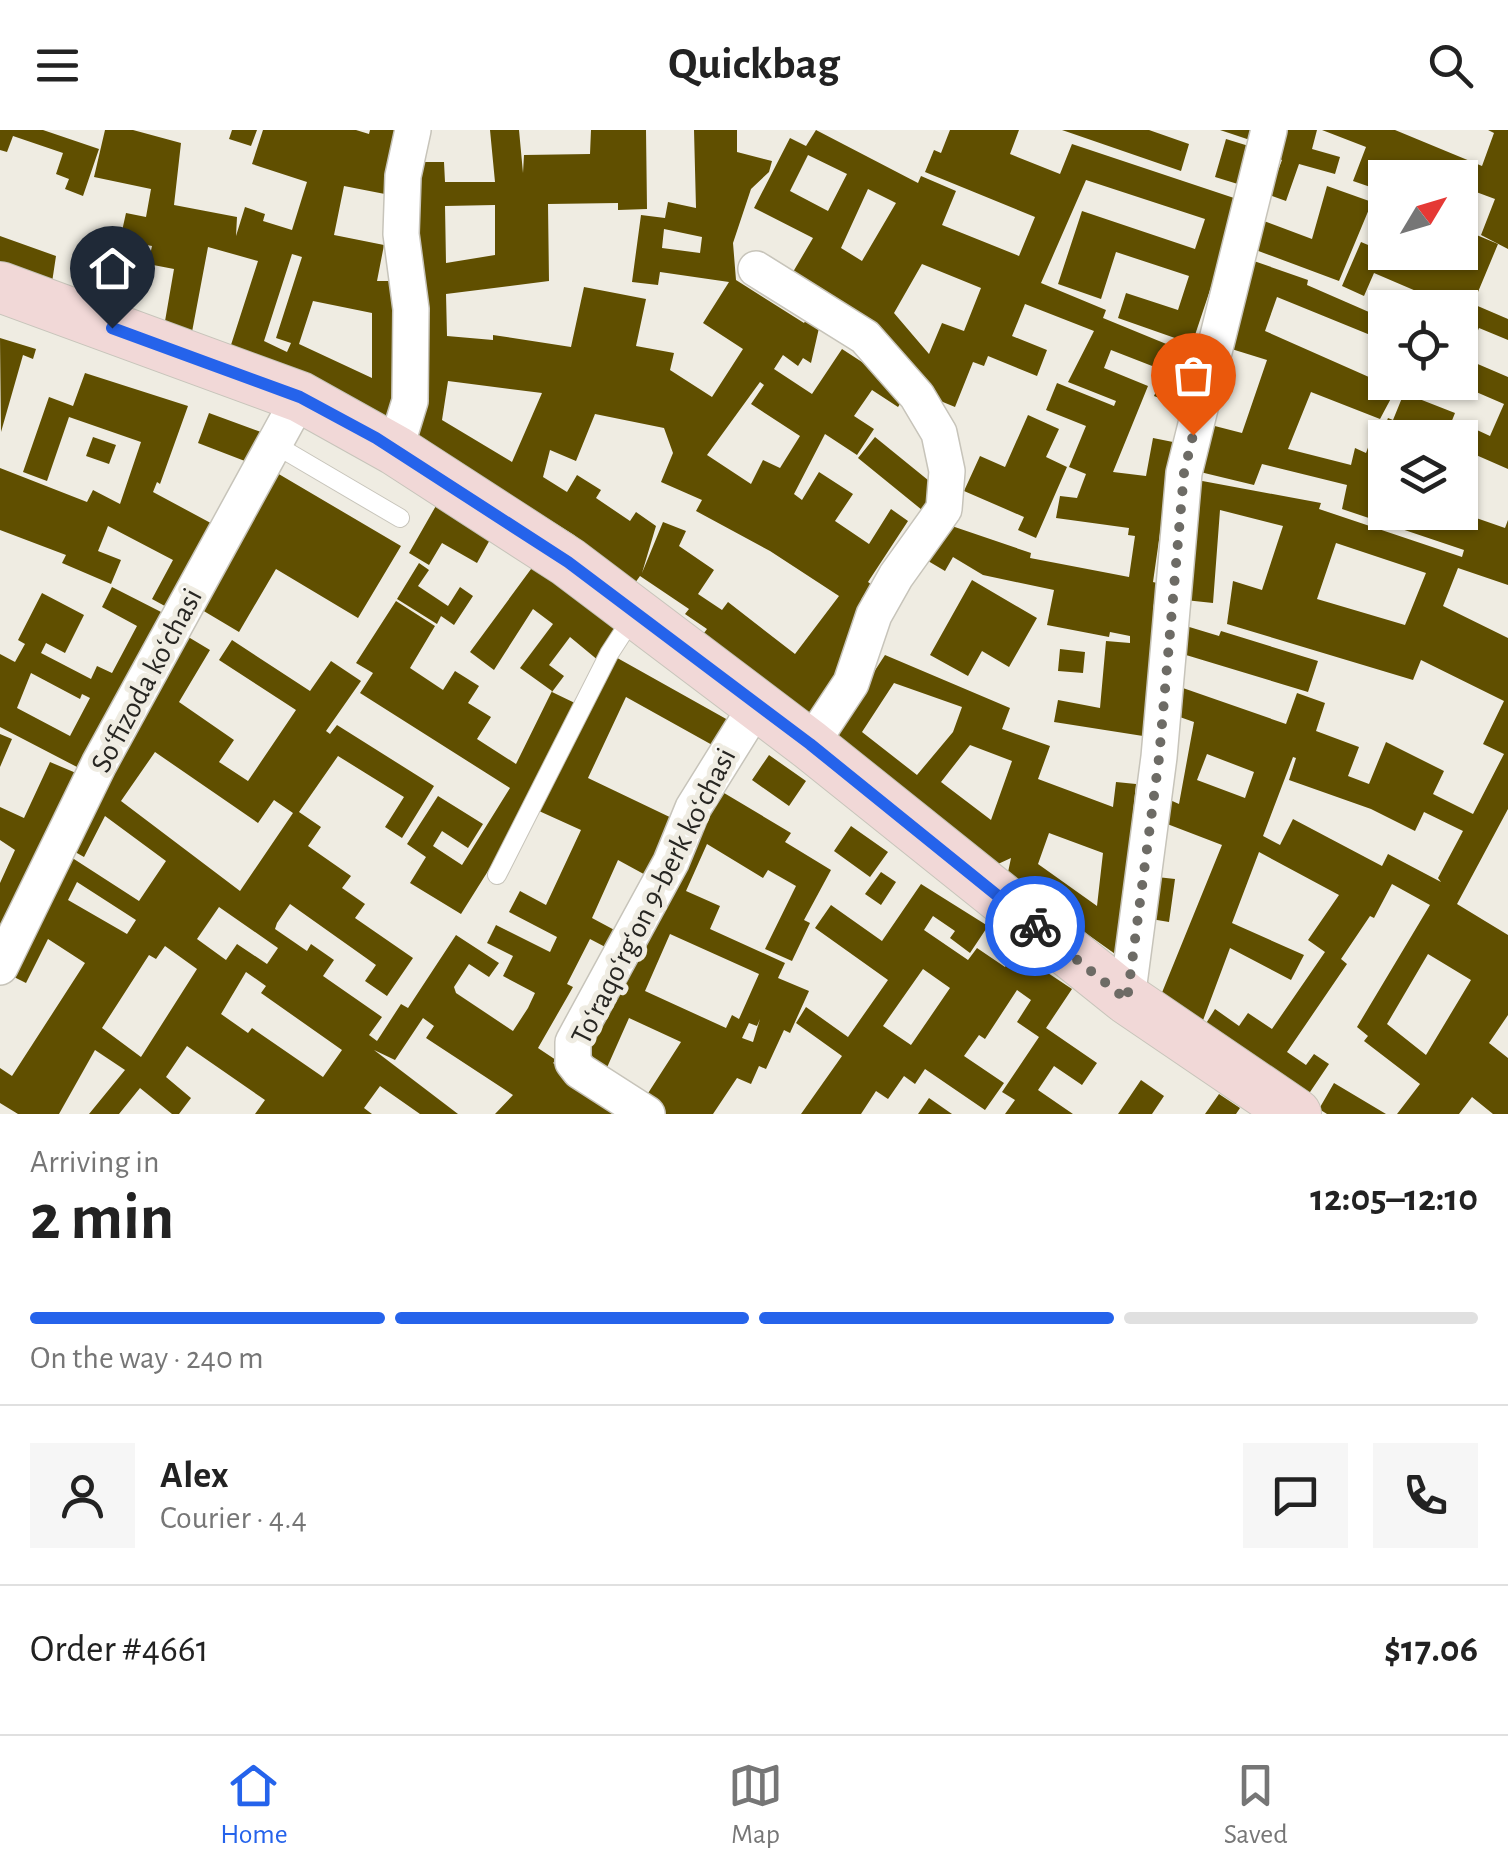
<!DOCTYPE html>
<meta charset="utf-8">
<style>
:root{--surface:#fff;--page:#f6f6f6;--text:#222;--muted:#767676;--line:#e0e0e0;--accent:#2563eb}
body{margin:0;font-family:"Alegreya Sans",sans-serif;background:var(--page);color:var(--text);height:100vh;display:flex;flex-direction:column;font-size:38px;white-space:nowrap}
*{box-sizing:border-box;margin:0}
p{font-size:32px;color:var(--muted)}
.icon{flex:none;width:55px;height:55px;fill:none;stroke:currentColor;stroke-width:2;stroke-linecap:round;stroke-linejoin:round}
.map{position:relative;height:984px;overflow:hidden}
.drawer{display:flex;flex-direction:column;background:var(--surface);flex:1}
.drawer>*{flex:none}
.needle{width:65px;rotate:52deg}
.buttons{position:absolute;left:1368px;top:30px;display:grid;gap:20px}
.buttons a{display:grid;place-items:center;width:110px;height:110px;border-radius:0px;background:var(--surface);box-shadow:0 2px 8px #0004;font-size:50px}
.pin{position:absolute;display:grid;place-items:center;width:85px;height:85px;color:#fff;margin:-102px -42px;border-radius:50% 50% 50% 0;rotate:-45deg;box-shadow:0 0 10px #0007}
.pin .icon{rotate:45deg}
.courier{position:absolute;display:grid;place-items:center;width:100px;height:100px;margin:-50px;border:8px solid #2563eb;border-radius:50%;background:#fff;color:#222;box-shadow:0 2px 12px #0007}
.overview em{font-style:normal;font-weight:600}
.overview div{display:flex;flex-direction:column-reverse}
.overview{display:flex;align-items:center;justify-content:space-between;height:170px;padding:0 30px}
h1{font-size:65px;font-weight:600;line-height:75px}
.bar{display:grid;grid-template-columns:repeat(4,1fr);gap:15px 10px;align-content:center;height:120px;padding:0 30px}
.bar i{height:12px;border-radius:8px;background:var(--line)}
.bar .active{background:var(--accent)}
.bar p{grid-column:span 4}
.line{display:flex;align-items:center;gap:25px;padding:0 30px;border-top:2px solid var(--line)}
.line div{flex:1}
.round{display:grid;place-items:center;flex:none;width:105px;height:105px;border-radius:0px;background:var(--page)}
header{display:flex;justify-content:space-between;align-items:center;height:130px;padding:0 30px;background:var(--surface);font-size:45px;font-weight:600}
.menu{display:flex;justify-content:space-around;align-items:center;height:140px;border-top:2px solid var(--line);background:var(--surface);font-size:28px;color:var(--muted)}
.menu a{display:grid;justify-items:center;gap:5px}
.menu .active{color:var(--accent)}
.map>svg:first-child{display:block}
.building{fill:#604f00;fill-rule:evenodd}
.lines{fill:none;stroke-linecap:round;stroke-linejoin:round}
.lane-casing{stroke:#c7c4ba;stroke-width:20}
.street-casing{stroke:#c7c4ba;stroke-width:38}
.secondary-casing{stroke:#c7c4ba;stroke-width:52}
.lane{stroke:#fff;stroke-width:18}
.street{stroke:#fff;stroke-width:35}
.secondary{stroke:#f1d8d7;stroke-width:50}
.done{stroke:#6d6b65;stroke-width:10;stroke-dasharray:0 18}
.route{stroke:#2563eb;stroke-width:12}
.labels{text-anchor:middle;stroke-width:10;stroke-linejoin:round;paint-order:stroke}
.street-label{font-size:30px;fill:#272622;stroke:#efece2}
</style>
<header><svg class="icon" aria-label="menu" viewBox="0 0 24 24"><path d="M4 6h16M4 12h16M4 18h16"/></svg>Quickbag<svg class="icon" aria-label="search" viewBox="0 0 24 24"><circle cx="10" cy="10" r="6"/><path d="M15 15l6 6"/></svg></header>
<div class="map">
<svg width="1508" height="984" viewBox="0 0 1508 984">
<rect width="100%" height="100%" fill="#efece2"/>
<path class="building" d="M0,0H43L99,19L83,66L65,59L69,49L56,44L63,23L13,6L7,22L0,20Z
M105,0H133L181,13L174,75L237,87L236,106L245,77L265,84L263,91L292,100L307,52L252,34L263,0H356L369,4L370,0H403L390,65L344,56L334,105L384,115L377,151H398L399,273L389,297L230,218L258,131L208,117L192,202L164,197L174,139L148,134L152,116L120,110L126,83L146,87L151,59L94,47ZM292,124L302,127L276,208L291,213L287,222L264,211ZM313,171L372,183V248L299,214Z
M232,0H257L251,16L229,9Z
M490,0H519L523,43L524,25L590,24L591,0H646L647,79L618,80V73L548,74L549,151L446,164L447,206L493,210V205L571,217L584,157L646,169L636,216L674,223L670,240L712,267L743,219L703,193L729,152L660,142L658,155L632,152L641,85L665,88L668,72L696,78L694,0H737V22L772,31L769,42L751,59L733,113L736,150L804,193L806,190L819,198L811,233L803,228L798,236L783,225L774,239L812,264L842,219L908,262L898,277L872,260L854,286L874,299L857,325L825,304L794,364L802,370L819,342L853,364L835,391L869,414L891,379L908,391L868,452L872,455L862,468L835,552L810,585L704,503L707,499L685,484L689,479L640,446L635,453L574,405L409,302L417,32H444L445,52H495ZM495,75V125L446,133L445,76ZM664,99L702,107L700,123L662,118ZM448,251L542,263L512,332L442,290ZM760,252L764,255L751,274L800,306L780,338L763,330L751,354L707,325ZM595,284L664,298L673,323L661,352L702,370L696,381L770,421L839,466L795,524L728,472L722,480L698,464L714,440L679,416L686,401L663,392L642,443L656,396L636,382L630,391L596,368L601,360L577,345L567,362L543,347L550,320L576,331Z
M816,0L918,53L921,46L956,61L942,95L1019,126L1035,87L925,42L934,20L941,23L950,0H1019L1010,24L1060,44L1072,14L1240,70L1192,214L1118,188L1126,163L1178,180L1189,146L1116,122L1101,169L1058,154L1082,81L1195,119L1205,89L1086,50L1041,153L1106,180L1103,188L1198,227L1185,278L1154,266L1165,241L1111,220L1104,238L1148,256L1113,342L1146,346L1153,308L1173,312L1153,452L1157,453L1153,480H1158L1143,606L1054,592L1058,570L1100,578L1106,511L1130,513V506L1110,502L1109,507L1047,495L1054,460L983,445L953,427L945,441L923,428L943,393L1031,423L1030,428L1129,447L1135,406L1128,405L1129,398L1056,388L1060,366L1077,368L1086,344L1069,337L1086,296L1046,280L1057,253L1114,276L1116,271L1068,252L1094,201L1025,174L1012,206L1047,220L1037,246L988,226L984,236L973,232L955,277L938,270L815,165L819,157L793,142L813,108L754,78L790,8L806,16ZM808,25L847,44L828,81L790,61ZM868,59L896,73L862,131L841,118ZM922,134L981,158L964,201L942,193L929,224L894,183Z
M1062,0H1149L1189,14L1181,41Z
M1220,0H1256L1253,11Z
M1281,0H1317L1312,19L1340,27L1335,44L1299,34L1286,71L1269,65L1282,30L1277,28Z
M1322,0H1395L1482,36L1494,3L1488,0H1508V119L1481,105L1495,69L1460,56V48L1422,41L1420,48H1385V62L1353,51L1366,17Z
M1226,9L1252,17L1241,55L1215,47Z
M1327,56L1372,72L1339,151L1253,119L1264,91L1312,109Z
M1460,98L1498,114L1473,174L1508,189V210L1479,198L1466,229L1508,247V339L1460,318L1464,294L1490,306L1504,274L1453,252H1460V178H1434L1437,170L1374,143L1364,166L1342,156L1361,112L1380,120L1376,129L1390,135L1395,122H1460Z
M0,106L56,126L51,159L0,141Z
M1251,130L1308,150L1307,155L1385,189V211L1277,167L1265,201L1396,259L1380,289L1311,262L1288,319L1351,335L1355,318L1366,323L1373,304L1380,308L1388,288L1393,290L1404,263L1455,283L1445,308H1385V330L1376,360L1385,363V382H1459L1505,398L1508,390V455L1458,438L1443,476L1508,508V679L1457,774L1508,805V885L1489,913L1508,928V984H1493L1472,967L1459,984H1397L1420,954L1364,911L1368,906L1357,897L1430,775L1392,754L1374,788L1370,786L1341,829L1347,834L1287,922L1306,935L1314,924L1329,934L1306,968L1205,895L1215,879L1239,896L1248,883L1272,899L1325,822L1308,810L1339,765L1259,722L1232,793L1304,825L1291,850L1230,818L1202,893L1161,865L1222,715L1162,692L1170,670L1179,674L1194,592L1174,585L1180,557L1286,594L1297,563L1325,573L1316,601L1359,617L1348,646L1369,654L1386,612L1444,641L1433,664L1473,684L1504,624L1483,614L1504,571L1421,530L1413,550L1227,494L1233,451L1262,460L1283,396L1220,380L1213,473L1185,470L1197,350L1321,373L1319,379L1462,427L1464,420L1342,379L1347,355L1262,334L1254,355L1196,341L1207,294L1242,303L1267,230L1225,217ZM1336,413L1426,443L1405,495L1317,469ZM1207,624L1254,642L1245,668L1197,650ZM1293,627L1296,628L1289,650L1371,679L1415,701L1424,682L1463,701L1438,748L1441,752L1388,724L1382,736L1293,689L1280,715L1263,706ZM1428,824L1471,850L1426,925L1387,894Z
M0,208L36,219L33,229L23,225L1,302Z
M85,243L188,276L160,354L157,352L153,362L220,398L174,481L152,469L173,430L108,396L98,421L121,430L111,454L62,433L66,425L0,400V338L87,372L93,360L120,374L141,312L69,287L47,351L23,342L49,267L73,276Z
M209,283L261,302L250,333L198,313Z
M1028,285L1059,299L1046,327L1067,337L1036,408L1018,400L1024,387L964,361L980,326L1005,337Z
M93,307L116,315L109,334L86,326Z
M875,307L939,359L922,380L858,328Z
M277,343L401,416L358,488L276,439L239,502L197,477Z
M437,374L492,406L477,433L442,413L429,435L409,423Z
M419,433L429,440L418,456L448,476L460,457L473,466L454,495L441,486L437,494L397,469Z
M534,435L618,502L599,531L570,507L549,535L564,546L552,562L579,575L544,652L461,784L410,753L426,727L407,714L438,666L483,694L468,718L442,701L433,716L462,735L510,658L360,563L373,543L356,533L396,471L435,496L410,538L443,560L455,541L479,556L468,573L491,587L477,609L516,634L552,561L520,538L553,494L533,479L494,540L470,522Z
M972,450L1037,488L1009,537L982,521L968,546L930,525Z
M112,457L167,485L94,628L85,623L77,637L0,597V524L15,532L25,514L18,510L42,463L84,485L65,523L46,513L41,523L91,549L97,536L112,543L137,496L102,477ZM31,543L80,569L82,564L90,568L70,606L17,578Z
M1186,496L1219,506L1221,501L1318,531L1308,562L1186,525Z
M185,505L210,520L179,572L234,610L219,632L248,651L296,580L219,530L232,510L310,561L331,531L361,551L326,601L330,604L337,595L434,656L402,708L385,697L404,667L338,626L299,682L321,697L308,716L351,746L342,758L365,774L355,788L413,828L387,866L365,851L376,835L290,774L277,793L275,799L307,821L311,814L334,830L323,846L382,887L369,905L377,911L401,874L408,878L456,805L499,833L489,847L469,834L454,857L456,863L513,901L528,878L535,863L503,846L513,826L487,813L496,795L550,822L557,807L509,782L520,761L546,775L581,700L539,681L612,525L728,590L714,616L626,567L588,648L678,691L651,748L618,730L592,788L620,803L611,820L590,809L567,854L573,857L538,918L556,930L553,933L629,984H495L513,965L426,908L434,896L423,888L395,930L374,920L458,984H420L380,956L364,978L372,984H255L265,970L187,916L166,947L191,968L179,984H172L140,958L119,984H89L125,940L95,920L59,984H18L0,973V938L12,946L85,833L48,809L26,853L0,840L60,720L139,771L166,731L105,686L84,727L61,714ZM155,622L258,693L274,670L293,683L240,761L121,671ZM77,752L136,790L127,804L68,770ZM219,777L278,818L267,834L237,814L226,830L197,809ZM165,816L197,839L141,927L102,898L149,825L156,829ZM246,842L266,856L261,863L342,920L323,947L252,898L248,903L221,884Z
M1060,519L1085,522L1083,543L1058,541Z
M885,525L1010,578L1002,599L1050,616L1038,649L1113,677L1116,652L1136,654L1118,826L1007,747L1011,728L998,734L831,608ZM894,553L962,577L953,602L917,645L862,602ZM970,615L1012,631L991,690L941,652ZM1049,703L1103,723L1097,776L1038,734Z
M0,604L12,609L0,637Z
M769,625L806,651L789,676L752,650Z
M50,632L76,643L0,814V753L15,720L0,710V677L24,688Z
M714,657L791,703L785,712L831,740L804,790L810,793L792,831L765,819L796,756L768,740L763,748L707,714L686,761L720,776L710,799L785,833L778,848L809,861L790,903L784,900L766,939L759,936L751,954L737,948L713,984H663L643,971L681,912L629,888L605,942L580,931ZM670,804L759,844L739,889L732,885L726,898L645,861ZM760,889L753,912L742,908L749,893L757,896Z
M851,696L888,722L870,747L834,721Z
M881,742L896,752L881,775L865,764Z
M1157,747L1175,749L1169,792L1151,789Z
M921,754L988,796L970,823L950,808L955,801L933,786L924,800L968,830L977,818L1005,837L1015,821L1072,859L1046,898L1097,933L1082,955L1054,936L1038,960L1073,984H1005L1015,970L1002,962L1039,907L1017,892L1031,870L1017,860L985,909L979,905L964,926L1004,953L985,980L925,939L915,954L904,946L888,969L876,961L861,984H801L842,926L796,893L806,877L848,907L888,850L815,798L831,775L882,811ZM923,839L950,858L911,915L883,896Z
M1141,950L1164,966L1152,984H1118Z
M1334,953L1386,984H1327L1319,979Z
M1219,964L1240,978L1236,984H1205Z
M929,968L952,984H918Z"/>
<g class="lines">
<g class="lane-casing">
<path id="lane" d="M274,314L400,388
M497,745L609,524L633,487"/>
</g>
<g class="street-casing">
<path id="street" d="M756,139L865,207L917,266L939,303L947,341L944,379L896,446L874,485L851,553L810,615
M395,320L410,271L411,179L401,104L403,46L413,0
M0,837L99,634L300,267
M1127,869L1159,627L1184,343L1269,0
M647,984L580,941L573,932V912L671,732L693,678L757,575"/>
</g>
<g class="secondary-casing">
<path id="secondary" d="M0,157L300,267L395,320L568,432L810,615L1127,869L1296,984"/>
</g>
<use href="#lane" class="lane"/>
<use href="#street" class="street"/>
<use href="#secondary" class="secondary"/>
</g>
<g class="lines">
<path class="done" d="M1035,796L1127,870L1159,628L1184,343L1193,305"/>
<path class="route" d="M112,198L300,267L376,308L568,432L810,614L1035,796"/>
</g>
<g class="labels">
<g class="street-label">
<text transform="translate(146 550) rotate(-62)" y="10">Soʻfizoda koʻchasi</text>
<text transform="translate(653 766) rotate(-63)" y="10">Toʻraqoʻrgʻon 9-berk koʻchasi</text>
</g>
</g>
</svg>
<div class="buttons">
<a><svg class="needle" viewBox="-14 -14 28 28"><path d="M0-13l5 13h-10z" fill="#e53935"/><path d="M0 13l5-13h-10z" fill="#767676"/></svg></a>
<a><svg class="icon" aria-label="locate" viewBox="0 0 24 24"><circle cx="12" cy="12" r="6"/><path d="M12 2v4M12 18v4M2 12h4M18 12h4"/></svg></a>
<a><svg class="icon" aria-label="layers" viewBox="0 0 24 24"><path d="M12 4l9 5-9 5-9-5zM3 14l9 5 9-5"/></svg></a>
</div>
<div class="pin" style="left:1193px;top:305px;background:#ea580c"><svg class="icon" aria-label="bag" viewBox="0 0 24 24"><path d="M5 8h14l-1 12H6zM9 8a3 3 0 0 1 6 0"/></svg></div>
<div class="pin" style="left:112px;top:198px;background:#1f2937"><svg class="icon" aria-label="home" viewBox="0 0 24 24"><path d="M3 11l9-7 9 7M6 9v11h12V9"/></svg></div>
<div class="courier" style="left:1035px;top:796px"><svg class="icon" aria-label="bike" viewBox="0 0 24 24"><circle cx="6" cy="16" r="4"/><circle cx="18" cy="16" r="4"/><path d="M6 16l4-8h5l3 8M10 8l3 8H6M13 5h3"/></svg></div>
</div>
<section class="drawer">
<div class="overview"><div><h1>2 min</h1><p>Arriving in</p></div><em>12:05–12:10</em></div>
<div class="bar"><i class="active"></i><i class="active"></i><i class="active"></i><i></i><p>On the way · 240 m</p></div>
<div class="line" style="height:180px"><a class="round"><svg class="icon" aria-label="person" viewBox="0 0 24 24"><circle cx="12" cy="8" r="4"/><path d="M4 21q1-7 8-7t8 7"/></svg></a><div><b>Alex</b><p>Courier · 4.4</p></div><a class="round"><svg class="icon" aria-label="chat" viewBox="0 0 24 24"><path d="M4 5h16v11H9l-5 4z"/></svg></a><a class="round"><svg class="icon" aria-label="phone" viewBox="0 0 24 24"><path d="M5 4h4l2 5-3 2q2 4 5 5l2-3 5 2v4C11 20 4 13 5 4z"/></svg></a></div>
<div class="line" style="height:130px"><div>Order #4661</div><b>$17.06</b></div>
</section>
<nav class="menu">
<a class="active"><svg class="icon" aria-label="home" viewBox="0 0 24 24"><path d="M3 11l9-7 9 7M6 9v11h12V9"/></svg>Home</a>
<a><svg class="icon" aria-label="map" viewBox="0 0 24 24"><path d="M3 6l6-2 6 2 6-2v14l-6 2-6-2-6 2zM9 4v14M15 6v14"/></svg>Map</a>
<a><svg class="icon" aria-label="saved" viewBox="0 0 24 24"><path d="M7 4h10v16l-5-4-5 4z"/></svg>Saved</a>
</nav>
